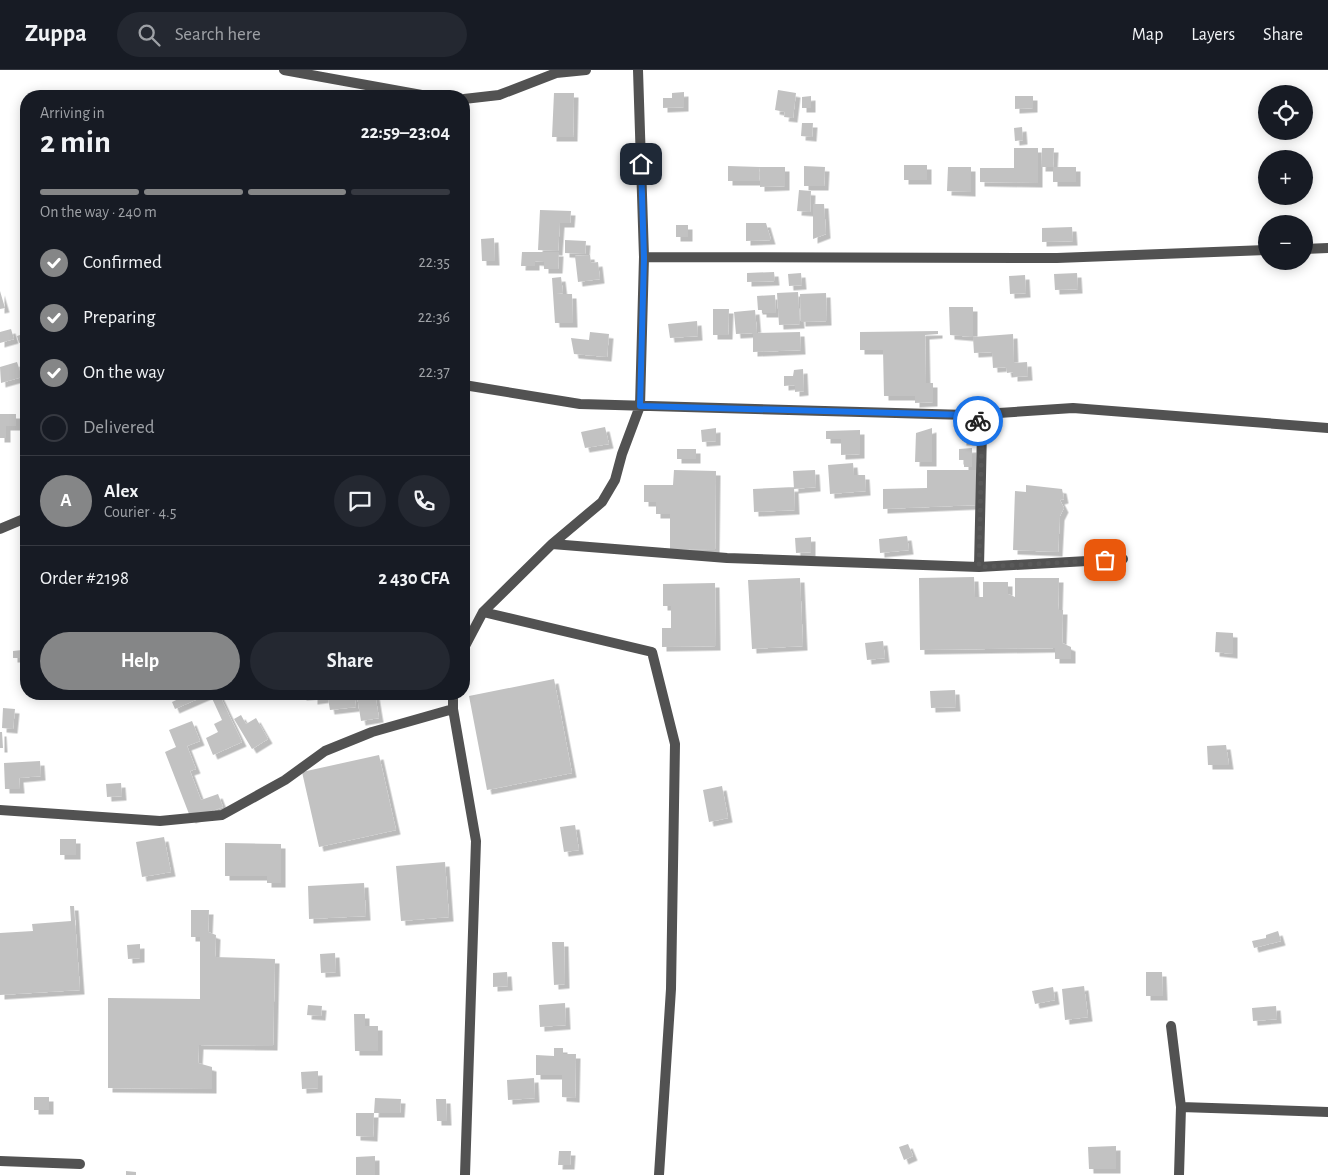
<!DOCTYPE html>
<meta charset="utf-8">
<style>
:root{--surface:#171b24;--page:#242831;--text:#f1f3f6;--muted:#9ea1a6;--line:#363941;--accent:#858687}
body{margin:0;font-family:"Alegreya Sans",sans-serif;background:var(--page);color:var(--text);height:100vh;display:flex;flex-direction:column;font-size:19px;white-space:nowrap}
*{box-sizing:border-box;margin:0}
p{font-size:16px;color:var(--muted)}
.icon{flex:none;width:28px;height:28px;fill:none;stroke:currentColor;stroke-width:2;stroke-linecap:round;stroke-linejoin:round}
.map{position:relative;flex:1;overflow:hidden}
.panel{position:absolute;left:20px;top:20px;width:450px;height:610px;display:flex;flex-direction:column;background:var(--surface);border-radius:20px;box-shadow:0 2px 12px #0003}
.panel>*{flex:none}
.controls{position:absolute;left:1258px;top:15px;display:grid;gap:10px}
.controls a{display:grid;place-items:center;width:55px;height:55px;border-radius:50%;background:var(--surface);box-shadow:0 2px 12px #0003;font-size:25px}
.pin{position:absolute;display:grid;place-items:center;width:42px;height:42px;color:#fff;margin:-21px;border-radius:10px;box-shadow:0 2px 8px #0006}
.courier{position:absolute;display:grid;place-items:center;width:50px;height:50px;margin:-25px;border:4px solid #1a73e8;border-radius:50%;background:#fff;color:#222;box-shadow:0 1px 6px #0007}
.overview em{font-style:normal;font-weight:700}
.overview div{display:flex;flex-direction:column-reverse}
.overview{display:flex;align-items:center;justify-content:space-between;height:85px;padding:0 20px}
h1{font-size:32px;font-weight:700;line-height:38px}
.bar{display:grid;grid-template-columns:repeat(4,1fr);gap:8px 5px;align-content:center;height:60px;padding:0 20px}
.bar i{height:6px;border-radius:4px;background:var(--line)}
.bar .current{background:var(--accent)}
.bar p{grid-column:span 4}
.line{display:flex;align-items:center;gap:12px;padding:0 20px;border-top:1px solid var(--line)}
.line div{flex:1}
.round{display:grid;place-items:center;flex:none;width:52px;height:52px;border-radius:26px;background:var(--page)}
ol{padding:0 20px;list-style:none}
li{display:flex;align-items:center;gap:15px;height:55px}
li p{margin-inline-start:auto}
li .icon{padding:5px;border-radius:50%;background:var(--accent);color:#fff;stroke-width:4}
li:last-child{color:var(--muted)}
li i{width:28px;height:28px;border:2px solid var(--line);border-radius:50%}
.button{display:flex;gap:10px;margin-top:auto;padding:10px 20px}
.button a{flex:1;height:58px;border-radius:30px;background:var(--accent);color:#fff;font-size:20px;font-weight:700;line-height:58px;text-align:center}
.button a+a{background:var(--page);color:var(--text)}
header{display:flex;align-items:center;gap:30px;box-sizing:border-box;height:70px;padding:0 25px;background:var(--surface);border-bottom:1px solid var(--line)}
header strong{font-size:24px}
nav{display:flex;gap:28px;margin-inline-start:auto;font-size:18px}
.search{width:350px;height:45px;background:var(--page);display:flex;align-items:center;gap:12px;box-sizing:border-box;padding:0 18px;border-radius:28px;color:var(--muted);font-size:19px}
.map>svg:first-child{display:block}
.building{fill:#c2c2c2;filter:url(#shadow)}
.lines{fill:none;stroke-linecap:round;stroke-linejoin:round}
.minor{stroke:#525252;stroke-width:10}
.done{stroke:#595959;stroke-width:5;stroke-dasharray:0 9}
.route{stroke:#1a73e8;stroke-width:6}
</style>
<header>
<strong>Zuppa</strong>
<div class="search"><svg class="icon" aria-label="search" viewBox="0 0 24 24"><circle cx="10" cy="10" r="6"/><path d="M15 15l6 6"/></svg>Search here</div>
<nav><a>Map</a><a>Layers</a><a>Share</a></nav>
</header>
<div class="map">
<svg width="1328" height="1105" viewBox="0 0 1328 1105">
<defs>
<filter id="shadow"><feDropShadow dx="4.5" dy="4.5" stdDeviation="0" flood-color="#0004"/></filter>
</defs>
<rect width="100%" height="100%" fill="#fff"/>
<path class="building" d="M778,20L796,23L793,48L784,47L785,42L775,40Z
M684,22V37L663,38V28H672V23Z
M554,23H574L573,67H552Z
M811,26V38H802V27Z
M1015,26H1033V38L1015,39Z
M802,53H813L812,67L801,66Z
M1022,57L1023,70L1015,71L1014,58Z
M1014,78H1038V113L980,112V98H1014Z
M1042,78H1054L1053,97H1076V112H1053V97H1041Z
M904,95H927V110H904Z
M728,96L760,97L759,111H728Z
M804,96L825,97L824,116H804Z
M760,97H785V116L760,117Z
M948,97H971V122L947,121Z
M799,120L811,121L810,142L797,141Z
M813,134H824L826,164L813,169Z
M540,140L571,141L570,153H560L558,181L538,180Z
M746,153H766L771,170L746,171Z
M676,155H688V167H676Z
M1072,157L1073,171L1042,172V158Z
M494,168L495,191H482L481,169Z
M565,170L586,171L585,184L565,183Z
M522,182H559L558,199H544V192L535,191V196H521Z
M590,185L591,193L598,192L600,209L578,212L575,186Z
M774,202L775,211L747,212V203Z
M801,203L802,215L789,216L788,204Z
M1077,203L1078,219L1055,220L1054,204Z
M1025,205L1026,223L1010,224L1009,206Z
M561,207L563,223L557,224H572L573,253H555L552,208Z
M0,221L5,238L0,239Z
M798,222L800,254L779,255L777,223Z
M826,223L827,251L801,252L800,224Z
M775,225L776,243H762V240H758L757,226Z
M949,237H973V267L950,265Z
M713,239H729L728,265H713Z
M755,240L757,263L800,262L801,280L753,282V263L736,264L734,242Z
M697,251L698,266L670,268L668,254Z
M11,259L14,269L0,273V262Z
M938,261V264L925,265L926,313H933V332L915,333V326H884L883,280H860V262Z
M590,262L609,264L607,287L574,284L571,268L589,270Z
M26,263V270L19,273L17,266Z
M1013,264L1014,293L1027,292L1028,306L1013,307V302L1007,303L1006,297L993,298L992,282L974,283L973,267Z
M17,292L22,307L1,313L0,297Z
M803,299L804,321L795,322V315L784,316V306H793L794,300Z
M0,344H16V356H6V368H0Z
M605,357L609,374L585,378L581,362Z
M716,358V371L702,372L701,360Z
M932,358V392H915L916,363Z
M860,360V384L841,385V369H826V361Z
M962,360H973V371H962Z
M972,378V397H964V390H959V379Z
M677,379H696V389H677Z
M853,393L854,405H865L866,421L830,424L828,395Z
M674,400L716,401L715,480L670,479V444H656V432H644V415H673Z
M815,400L816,417L794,419L793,401Z
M927,400H976V435L883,439V419L927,418Z
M1026,415L1062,419L1064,429L1060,430L1064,438L1060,446L1058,482L1013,480L1015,421L1026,422Z
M794,417L795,440L754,442L753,419Z
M907,466L909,480L880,483L879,469Z
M811,467V482L796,483L795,468Z
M974,507L975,527H983V512H1008V524L1015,527V508H1059L1058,540H1063L1062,573L1071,577V589H1055V578L920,580L919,508Z
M800,508L803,576L752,579L748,510Z
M715,513L716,576L662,577V558H671V536H663V514Z
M1216,562L1233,563V584L1215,582Z
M883,571L885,588L867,590L865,573Z
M22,580V588H13V581Z
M554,609L572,703L487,720L469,626Z
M955,620L956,637L931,638L930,621Z
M189,624H209L175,639L172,632Z
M210,624H219L242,672L213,685L206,668L218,662L214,654L222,650Z
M302,624H354L356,637L330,640L328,628L313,630V625L302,626Z
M375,624L379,648L361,651L357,626Z
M3,638L15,639L13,659L2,658Z
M241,645L246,654L256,648L268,669L252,679L234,649Z
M192,651L200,671L187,676L196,699L190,701L201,730L218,724L223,737L191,749L165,682L176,677L169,660Z
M0,662H2L3,678H0Z
M1226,675L1229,695H1208L1207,676Z
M379,685L396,760L319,777L302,702Z
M40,691L41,706L19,708L20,719H5L4,693Z
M121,713L122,726L107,727L106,714Z
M722,716L728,748L709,752L703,720Z
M575,755L579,780L564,782L560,757Z
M164,767L171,802L142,807L136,772Z
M60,769H76V785H60Z
M225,773L281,774V813H267V806H225Z
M445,792L449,847L401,851L396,796Z
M364,813L366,846L309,849L308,816Z
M70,836H74L80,920L0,925V863L33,861L32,854L71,851Z
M191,840H209L208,862L216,865L215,887L275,889L273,976L199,975L198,993L212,997V1019L108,1018V928L200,929V867H191Z
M1278,861L1281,871L1254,878L1252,871L1266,868V865Z
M552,872H564L565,914L554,915Z
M140,874V888L128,889L127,875Z
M335,883L336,902L321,903L320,884Z
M507,902L508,916L493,917V903Z
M1146,902H1162L1163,926H1146Z
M1084,916L1088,947L1065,950L1062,919Z
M1053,917L1055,930L1035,934L1032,921Z
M565,933L566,955L540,957L539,935Z
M308,935L322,936L321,946L307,945Z
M1276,936L1277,949L1253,951L1252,938Z
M354,944H365V956H378V981H355Z
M554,978H563V984H576L575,1028L562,1027V1005H536V985L554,986Z
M318,1001V1018L302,1019L301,1002Z
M534,1008L535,1028L508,1030L507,1010Z
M34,1027H49V1040H34Z
M375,1028L401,1029L400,1043H374Z
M436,1029H446L447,1051H437Z
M356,1043H374L373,1067L356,1066Z
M908,1074L913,1086L904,1090L899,1077Z
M1116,1076V1099H1089L1088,1077Z
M559,1081H571L570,1095H558Z
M375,1086V1105H356V1087Z
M126,1101L136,1102V1105H126Z"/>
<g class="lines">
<path class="minor" d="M284,0L427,26
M464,29L499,25L556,3L586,0
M1304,179L1328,178
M644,187L1057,188L1266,180
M464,315L580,334L967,345L978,351L982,360L979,497
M968,345L1073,338L1328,358
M0,459L26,448
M552,474L727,488L979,497L1123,489
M483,542L652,582L675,674L671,919L659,1105
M464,578L483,542L552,474L602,432L615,410L622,384L640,336L644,187L638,0
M453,624V639L476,771L465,1105
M0,740L160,751L222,745L285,710L325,681L372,662L453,639
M1171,956L1181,1037L1179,1105
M1181,1037L1328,1042
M0,1091L80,1094"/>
</g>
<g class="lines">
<path class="done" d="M978,351L982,360L979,497L1105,490"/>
<path class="route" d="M641,94L644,188L640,336L967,345L978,351"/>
</g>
</svg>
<div class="controls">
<a><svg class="icon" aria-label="locate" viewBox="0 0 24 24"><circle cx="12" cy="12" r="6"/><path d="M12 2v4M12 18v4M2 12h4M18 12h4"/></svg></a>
<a>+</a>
<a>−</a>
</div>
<div class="pin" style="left:1105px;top:490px;background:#ea580c"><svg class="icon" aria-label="bag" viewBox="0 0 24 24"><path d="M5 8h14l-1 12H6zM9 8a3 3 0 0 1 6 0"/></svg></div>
<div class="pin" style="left:641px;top:94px;background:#1f2937"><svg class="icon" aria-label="home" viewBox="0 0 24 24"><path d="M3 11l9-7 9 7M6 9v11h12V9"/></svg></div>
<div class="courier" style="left:978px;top:351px"><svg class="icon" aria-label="bike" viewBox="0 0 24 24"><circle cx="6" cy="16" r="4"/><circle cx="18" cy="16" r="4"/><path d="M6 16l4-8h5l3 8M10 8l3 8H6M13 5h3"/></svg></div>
<section class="panel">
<div class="overview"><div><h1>2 min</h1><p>Arriving in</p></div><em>22:59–23:04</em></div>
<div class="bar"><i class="current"></i><i class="current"></i><i class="current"></i><i></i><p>On the way · 240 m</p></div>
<ol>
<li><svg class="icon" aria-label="check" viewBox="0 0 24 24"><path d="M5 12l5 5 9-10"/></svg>Confirmed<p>22:35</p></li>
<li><svg class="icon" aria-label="check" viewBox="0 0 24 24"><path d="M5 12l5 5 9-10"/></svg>Preparing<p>22:36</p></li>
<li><svg class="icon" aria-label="check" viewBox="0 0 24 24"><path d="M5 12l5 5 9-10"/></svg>On the way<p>22:37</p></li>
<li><i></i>Delivered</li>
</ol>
<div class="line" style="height:90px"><b class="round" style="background:var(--accent);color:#fff">A</b><div><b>Alex</b><p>Courier · 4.5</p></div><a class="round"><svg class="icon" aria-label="chat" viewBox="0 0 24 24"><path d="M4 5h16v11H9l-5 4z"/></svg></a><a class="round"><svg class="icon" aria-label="phone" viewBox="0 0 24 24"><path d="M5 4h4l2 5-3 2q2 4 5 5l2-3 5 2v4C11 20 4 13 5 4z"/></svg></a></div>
<div class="line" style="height:65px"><div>Order #2198</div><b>2 430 CFA</b></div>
<div class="button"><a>Help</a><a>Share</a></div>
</section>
</div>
